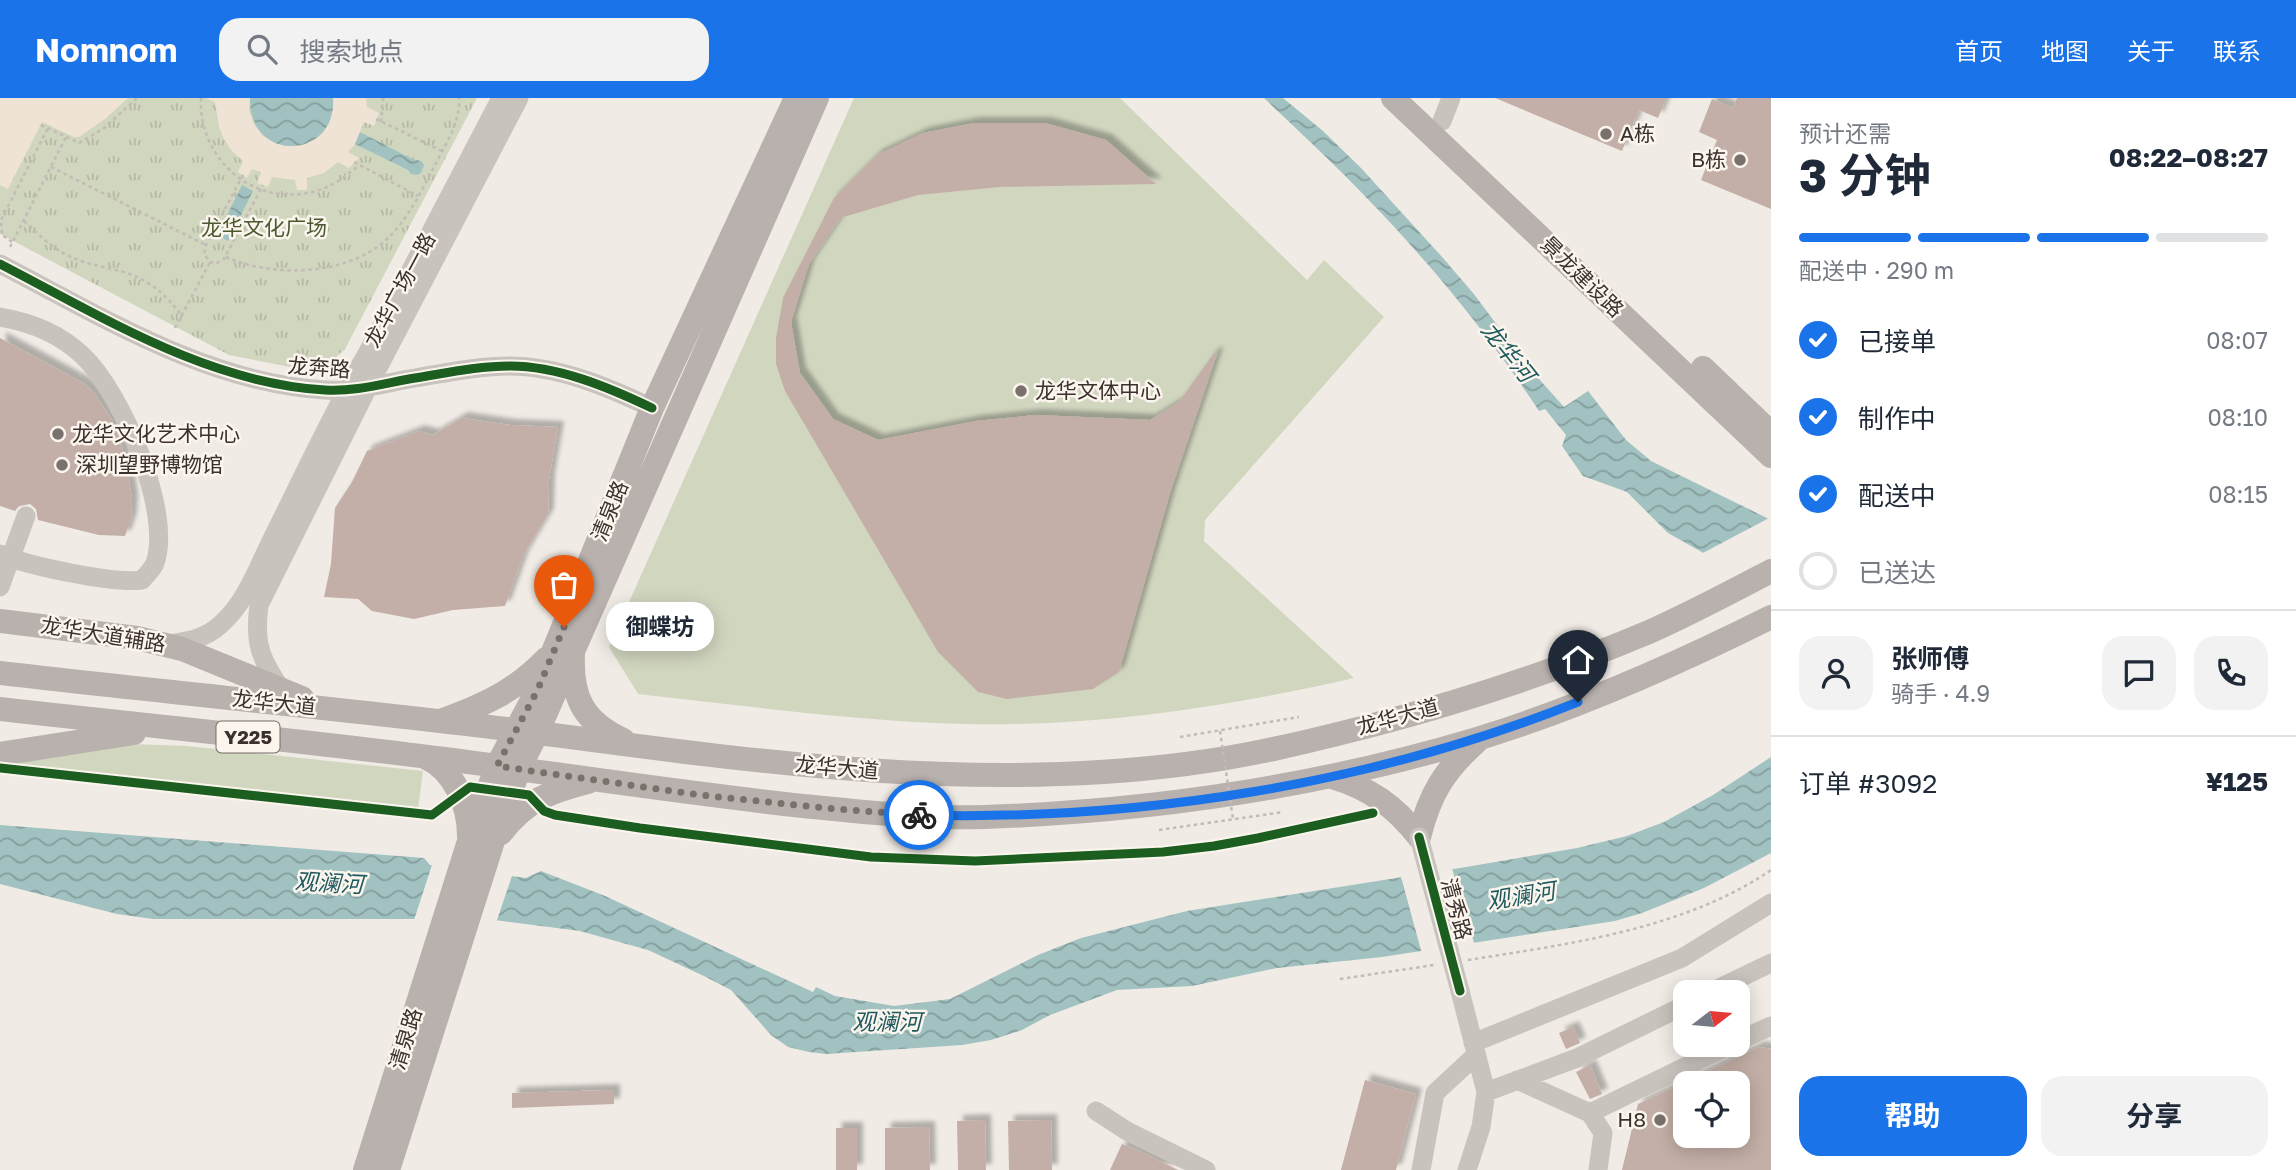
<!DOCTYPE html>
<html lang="zh">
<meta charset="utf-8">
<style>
:root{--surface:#fff;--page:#f2f2f3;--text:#1f2937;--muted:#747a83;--line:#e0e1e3;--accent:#1a73e8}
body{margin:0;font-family:"Golos Text","Noto Sans SC",sans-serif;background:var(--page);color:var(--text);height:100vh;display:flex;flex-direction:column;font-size:26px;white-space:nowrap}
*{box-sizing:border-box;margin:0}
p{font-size:23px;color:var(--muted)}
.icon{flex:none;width:38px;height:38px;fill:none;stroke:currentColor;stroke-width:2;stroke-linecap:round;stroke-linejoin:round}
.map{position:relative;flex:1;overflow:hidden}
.side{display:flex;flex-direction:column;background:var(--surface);width:525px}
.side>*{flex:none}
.needle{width:46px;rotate:74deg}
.buttons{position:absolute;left:1673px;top:882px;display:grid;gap:14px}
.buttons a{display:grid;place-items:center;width:77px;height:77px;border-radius:14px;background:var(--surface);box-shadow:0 4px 18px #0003;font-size:35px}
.pin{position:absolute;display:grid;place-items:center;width:60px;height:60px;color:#fff;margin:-72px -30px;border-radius:50% 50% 50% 0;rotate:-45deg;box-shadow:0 0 7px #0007}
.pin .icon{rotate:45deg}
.courier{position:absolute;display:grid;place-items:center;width:70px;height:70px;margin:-35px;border:5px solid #1a73e8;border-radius:50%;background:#fff;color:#222;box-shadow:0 2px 9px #0007}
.bubble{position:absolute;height:49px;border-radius:21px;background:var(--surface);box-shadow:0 4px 18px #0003;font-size:23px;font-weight:700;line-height:49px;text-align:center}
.summary em{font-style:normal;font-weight:700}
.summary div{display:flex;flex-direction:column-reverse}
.summary{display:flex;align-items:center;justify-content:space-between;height:119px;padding:0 28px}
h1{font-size:46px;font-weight:700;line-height:52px}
.bar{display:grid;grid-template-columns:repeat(4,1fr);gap:10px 7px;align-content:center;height:84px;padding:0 28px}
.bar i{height:9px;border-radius:5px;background:var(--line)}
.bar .current{background:var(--accent)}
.bar p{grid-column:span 4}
.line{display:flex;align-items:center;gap:18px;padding:0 28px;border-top:2px solid var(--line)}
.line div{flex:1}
.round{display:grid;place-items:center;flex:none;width:74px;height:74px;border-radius:21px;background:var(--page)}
ol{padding:0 28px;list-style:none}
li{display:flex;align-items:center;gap:21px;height:77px}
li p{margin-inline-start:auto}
li .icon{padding:7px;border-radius:50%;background:var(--accent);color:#fff;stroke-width:4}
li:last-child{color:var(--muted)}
li i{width:38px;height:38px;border:4px solid var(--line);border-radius:50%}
.primary-button{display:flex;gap:14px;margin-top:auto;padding:14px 28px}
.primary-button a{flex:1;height:80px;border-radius:21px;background:var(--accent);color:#fff;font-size:28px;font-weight:700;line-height:80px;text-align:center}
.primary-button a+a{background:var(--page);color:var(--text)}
header{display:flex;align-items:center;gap:42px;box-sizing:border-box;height:98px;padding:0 35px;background:var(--accent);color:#fff}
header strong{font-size:33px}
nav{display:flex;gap:38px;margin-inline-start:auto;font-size:24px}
.search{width:490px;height:63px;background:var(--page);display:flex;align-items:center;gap:18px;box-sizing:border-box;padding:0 24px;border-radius:21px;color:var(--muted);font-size:26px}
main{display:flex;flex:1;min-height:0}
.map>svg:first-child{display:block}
.grass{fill:#d1d6bf}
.park{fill:url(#park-tufts)}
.plaza{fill:#eee3d5}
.water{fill:url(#water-waves)}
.pier{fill:#f0ebe5}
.building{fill:#c3afa7;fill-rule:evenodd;filter:url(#shadow)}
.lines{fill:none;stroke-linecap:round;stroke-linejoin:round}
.path{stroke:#c2bbb6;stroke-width:2.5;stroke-dasharray:3.5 3.5;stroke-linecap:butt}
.minor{stroke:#c9c3be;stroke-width:19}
.major{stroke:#b8b1ad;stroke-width:24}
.path-bridge{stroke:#c2bbb6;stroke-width:2.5;stroke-dasharray:3.5 3.5;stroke-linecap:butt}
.minor-bridge{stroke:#c9c3be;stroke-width:19}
.cycleway-casing{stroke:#fbf5ee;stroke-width:13}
.cycleway{stroke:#1b5e20;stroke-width:9}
.done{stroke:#7a716c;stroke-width:7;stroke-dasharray:0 12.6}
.route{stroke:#1a73e8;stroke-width:9}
.poi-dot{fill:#7a716c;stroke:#fbf5ee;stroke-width:2.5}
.labels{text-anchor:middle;stroke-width:5;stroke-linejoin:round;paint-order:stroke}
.shield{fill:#fbf5ee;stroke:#756b66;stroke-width:2}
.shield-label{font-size:19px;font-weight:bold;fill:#3b302b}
.poi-label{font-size:21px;fill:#3b302b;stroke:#fbf5ee;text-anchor:start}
.park-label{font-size:21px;fill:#4a5a2e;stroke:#fbf5ee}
.street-label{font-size:21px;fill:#3b302b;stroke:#fbf5ee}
.water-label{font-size:23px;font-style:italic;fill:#1f5a5e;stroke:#fbf5ee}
</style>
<header>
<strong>Nomnom</strong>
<div class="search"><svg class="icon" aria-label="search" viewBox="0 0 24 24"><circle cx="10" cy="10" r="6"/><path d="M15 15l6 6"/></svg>搜索地点</div>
<nav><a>首页</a><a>地图</a><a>关于</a><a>联系</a></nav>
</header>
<main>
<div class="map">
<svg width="1771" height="1072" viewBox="0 0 1771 1072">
<defs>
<pattern id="park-tufts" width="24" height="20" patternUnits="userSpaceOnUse" patternTransform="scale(1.75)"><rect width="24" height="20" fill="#d1d6bf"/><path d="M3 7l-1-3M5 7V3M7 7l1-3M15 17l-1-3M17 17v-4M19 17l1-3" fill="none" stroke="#b4b8a4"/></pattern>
<pattern id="water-waves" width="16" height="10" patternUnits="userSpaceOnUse" patternTransform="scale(1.75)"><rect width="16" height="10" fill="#a1c2c1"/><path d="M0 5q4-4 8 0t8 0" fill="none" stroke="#849e9d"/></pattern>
<filter id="shadow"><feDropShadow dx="6" dy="-6" stdDeviation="2" flood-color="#0004"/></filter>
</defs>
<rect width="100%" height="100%" fill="#f0ebe5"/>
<path class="grass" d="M854,0H1120L1307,182L1324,162L1384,219L1205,422L1204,443L1354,580C1227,609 1096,629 965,626C856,623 747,608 638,596L609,549Z
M131,646L187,648L423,673L418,711L5,667Z"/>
<path class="park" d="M0,0H477L345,251L335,260L311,273L229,257L0,136Z"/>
<path class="plaza" d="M0,0H128L105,21L79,39H74L42,24L8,91L0,87Z
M206,0H250L249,13L254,26L262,37L273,44L286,48H299L312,43L323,35L330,23L333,10V0H366L367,9L379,15L374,28L364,24L355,46L348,54L359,60L349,70L338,64L324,75L307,80V92H297L295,82L272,79L268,89L257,85L261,74L252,71L247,80L238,74L243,63L231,52L224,41L219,29L215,4Z"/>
<path class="water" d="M250,0H333C337,62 249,66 250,0Z
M1264,0H1283L1323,33L1361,70L1443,160L1473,195L1531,272L1564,309L1588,293L1626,342L1651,363L1771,422V493L1668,435L1627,394L1583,378L1562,348L1566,337L1545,311L1539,313C1502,257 1460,202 1415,152C1368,98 1316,49 1264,0Z
M360,34L412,61L421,63L424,67L421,75L417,77L411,76L408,72L355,46Z
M242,87L253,93L228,143L217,137Z
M1771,659V755L1704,790L1642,815L1615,823L1382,859L1277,870L1192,888L1117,892L1050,917L1022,932L991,942L962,947L826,956L809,954L788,949L771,937L731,892L706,879L648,852L580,833L486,821H153L117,816L0,786V727L424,760L430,767L526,780L541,773L605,798L813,894L816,889L835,898L894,908L950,901L1038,857L1081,840L1187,813L1466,769L1577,750L1627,738L1664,724L1713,697Z"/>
<path class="pier" d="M1771,419V497L1699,457Z
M433,764L513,775L496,825H413Z
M1451,767L1475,848L1422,856L1400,775Z"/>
<path class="building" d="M1495,0H1666L1658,20L1639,12L1622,53Z
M1737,0H1771V111L1701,82L1717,42L1699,34L1712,1L1733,10Z
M974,25H1045L1106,42L1156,86L1000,89L918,97L840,120L809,166L791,224L800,275L833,321L878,342L976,323L1036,317L1150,322L1179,304L1214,255L1217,256L1170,395L1119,574L1093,591L1007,601L978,594L938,554L785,293L776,266V240L783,200L834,100L877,57L923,35Z
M0,240L83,285L94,295L112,322L122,349L129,381L132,402L131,420L125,438L99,437L38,422L36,411L30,406L19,408L15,413L0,408Z
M462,320L510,327L558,329L549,381L548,416L523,458L505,508L453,512L414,521L372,513L358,501L324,499L331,466L335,410L352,384L367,353L419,333L433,337Z
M1573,929L1580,945L1566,951L1559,935Z
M1759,949L1771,951V1072H1622L1638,1006ZM1685,985H1738V1038H1685Z
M1590,967L1602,996L1590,1001L1576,974Z
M1365,982L1416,996L1396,1072H1341Z
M614,992V1006L512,1010V995Z
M985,1022L986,1072H958L957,1023Z
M1051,1022L1052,1072H1009L1008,1023Z
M929,1029L930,1072H885V1030Z
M836,1030H857V1072H836Z
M1122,1046L1142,1054L1178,1072H1110Z"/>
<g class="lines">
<path class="path" d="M201,0C198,55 245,103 301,96C324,94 342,82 359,67
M376,21L442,53
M381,24L383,0
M41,27L79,45L103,31L137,0
M354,64L418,98
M51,69L206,147
M243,77L206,147L204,156L210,164L217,165L224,161L263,87
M24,123C38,136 51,149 67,157C84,166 102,168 120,173C147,180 165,195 181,217
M12,144L2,137L1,122L48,30
M10,149L66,39
M226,159C274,180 347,178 387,141C408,121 421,94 434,69C444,49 461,24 459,0
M175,230L210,164
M1180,639L1299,619
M1159,732L1283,714
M1468,862C1569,846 1685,831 1771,772
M1340,881L1434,867"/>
<path class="minor" d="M1442,23L1451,0
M0,166C103,219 207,285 325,292C355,294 385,285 415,280C446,275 478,268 510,268C558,268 608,289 652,310
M0,219C30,224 60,236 82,257C121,293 173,414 155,465C153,471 146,477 142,482C113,486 29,468 0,456
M0,489L26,418
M166,546C185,544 205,541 220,527C247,504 259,466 275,435C305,375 333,313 368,254L501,0
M281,591C260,560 254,545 259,507L368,289L519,0
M1460,893L1486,994L1481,1029L1467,1072
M1711,894L1771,865
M1738,943L1771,928
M1473,945L1682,860L1771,805
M1517,982L1590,1015
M1486,994L1577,960L1685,907
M1096,1013L1127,1033L1206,1072
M1421,1072L1435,995L1476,957
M1598,1072L1603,1035L1590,1015L1730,947"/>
<path class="major" d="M1393,0L1771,358
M1703,270L1771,335
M0,523L137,540L182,551L302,600
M573,557C571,600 584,624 623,642
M0,575C172,595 344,611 516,632C738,661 962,695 1186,666C1250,658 1311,643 1373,627C1467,602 1559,572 1649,534C1690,516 1731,494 1771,473
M0,611C166,630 332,645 497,668C599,682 701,697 803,708C863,714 925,721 985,719C1152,713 1317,689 1477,641C1578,610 1677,566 1771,519
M443,622C484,607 515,593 546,561
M0,656L134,635
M425,659C454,672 469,707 469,738
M1332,679C1369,690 1395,708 1419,739
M501,735C526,702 550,694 588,684
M1419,739C1430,695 1444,673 1477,643
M365,1072L469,743L497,668L538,591L652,310L796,0
M388,1072L492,746L519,671L537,635L817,0"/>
<path class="path-bridge" d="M1220,633L1233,721"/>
<path class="minor-bridge" d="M1419,739L1460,893"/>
<g class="cycleway-casing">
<path id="cycleway" d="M0,166C103,219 207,285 325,292C355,294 385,285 415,280C446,275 478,268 510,268C558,268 608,289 652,310
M0,670L432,717L470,689L529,697L544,713L555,717L640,730L871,759L975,763L1163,754L1214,748L1258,740L1373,715
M1419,739L1460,893"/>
</g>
<use href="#cycleway" class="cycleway"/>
</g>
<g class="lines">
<path class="done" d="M564,529L538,591L497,668L700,697L835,711L919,717"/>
<path class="route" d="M919,717C1140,723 1373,686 1578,604"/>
</g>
<g class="poi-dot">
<circle cx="1606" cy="36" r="7"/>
<circle cx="1740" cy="62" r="7"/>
<circle cx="1021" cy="293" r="7"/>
<circle cx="58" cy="336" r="7"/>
<circle cx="62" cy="367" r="7"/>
<circle cx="1660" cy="1022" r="7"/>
</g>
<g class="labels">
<rect class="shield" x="216.5" y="623.5" width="63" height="31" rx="5"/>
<g class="shield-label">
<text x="248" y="646">Y225</text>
</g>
<g class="poi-label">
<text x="1620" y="43">A栋</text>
<text x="1726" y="69" text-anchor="end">B栋</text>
<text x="1035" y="300">龙华文体中心</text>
<text x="72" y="343">龙华文化艺术中心</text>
<text x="76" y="374">深圳望野博物馆</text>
<text x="1646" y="1029" text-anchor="end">H8</text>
</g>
<g class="park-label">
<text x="264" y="137">龙华文化广场</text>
</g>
<g class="street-label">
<text transform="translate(1582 179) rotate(44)" y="7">景龙建设路</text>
<text transform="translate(400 192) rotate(-62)" y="7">龙华广场一路</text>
<text transform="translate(319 270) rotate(4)" y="7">龙奔路</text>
<text transform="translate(610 413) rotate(-68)" y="7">清泉路</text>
<text transform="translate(103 537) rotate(9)" y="7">龙华大道辅路</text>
<text transform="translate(274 605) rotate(6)" y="7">龙华大道</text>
<text transform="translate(1398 619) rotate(-15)" y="7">龙华大道</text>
<text transform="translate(837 670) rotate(5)" y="7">龙华大道</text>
<text transform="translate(1456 811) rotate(75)" y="7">清秀路</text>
<text transform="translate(406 941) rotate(-73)" y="7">清泉路</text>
</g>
<g class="water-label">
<text transform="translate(1508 254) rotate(51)" y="8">龙华河</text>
<text transform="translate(329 785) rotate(3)" y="8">观澜河</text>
<text transform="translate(1521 798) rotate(-9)" y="8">观澜河</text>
<text x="887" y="932">观澜河</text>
</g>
</g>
</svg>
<div class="buttons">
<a><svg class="needle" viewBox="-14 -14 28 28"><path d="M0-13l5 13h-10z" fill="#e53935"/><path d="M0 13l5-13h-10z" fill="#747a83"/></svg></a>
<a><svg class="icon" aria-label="locate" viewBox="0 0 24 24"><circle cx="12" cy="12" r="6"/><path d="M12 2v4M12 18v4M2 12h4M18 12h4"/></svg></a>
</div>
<div class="pin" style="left:564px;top:529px;background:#ea580c"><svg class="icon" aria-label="bag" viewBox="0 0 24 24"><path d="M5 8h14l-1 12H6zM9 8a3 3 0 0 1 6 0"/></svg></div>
<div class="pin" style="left:1578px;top:604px;background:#1f2937"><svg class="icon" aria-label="home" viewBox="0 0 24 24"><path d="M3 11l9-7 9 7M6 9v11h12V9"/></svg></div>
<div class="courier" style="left:919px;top:717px"><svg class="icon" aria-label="bike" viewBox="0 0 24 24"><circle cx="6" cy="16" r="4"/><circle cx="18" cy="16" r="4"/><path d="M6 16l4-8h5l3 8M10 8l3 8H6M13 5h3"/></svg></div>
<div class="bubble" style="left:606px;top:504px;width:108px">御蝶坊</div>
</div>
<section class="side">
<div class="summary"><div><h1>3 分钟</h1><p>预计还需</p></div><em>08:22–08:27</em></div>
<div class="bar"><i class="current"></i><i class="current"></i><i class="current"></i><i></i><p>配送中 · 290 m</p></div>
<ol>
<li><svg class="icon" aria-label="check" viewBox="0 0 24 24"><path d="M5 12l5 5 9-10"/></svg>已接单<p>08:07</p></li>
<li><svg class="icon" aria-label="check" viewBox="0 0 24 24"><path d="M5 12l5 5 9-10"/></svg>制作中<p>08:10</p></li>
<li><svg class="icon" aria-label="check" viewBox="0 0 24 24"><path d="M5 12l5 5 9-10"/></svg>配送中<p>08:15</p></li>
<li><i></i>已送达</li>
</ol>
<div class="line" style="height:126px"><a class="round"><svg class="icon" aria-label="person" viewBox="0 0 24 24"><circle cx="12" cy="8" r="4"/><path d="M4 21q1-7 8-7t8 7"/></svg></a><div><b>张师傅</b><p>骑手 · 4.9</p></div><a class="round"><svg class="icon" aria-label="chat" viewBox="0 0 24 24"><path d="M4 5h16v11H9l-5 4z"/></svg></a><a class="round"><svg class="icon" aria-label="phone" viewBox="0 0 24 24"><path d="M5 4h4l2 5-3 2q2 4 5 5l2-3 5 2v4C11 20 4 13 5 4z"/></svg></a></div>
<div class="line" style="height:91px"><div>订单 #3092</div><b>¥125</b></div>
<div class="primary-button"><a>帮助</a><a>分享</a></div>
</section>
</main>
